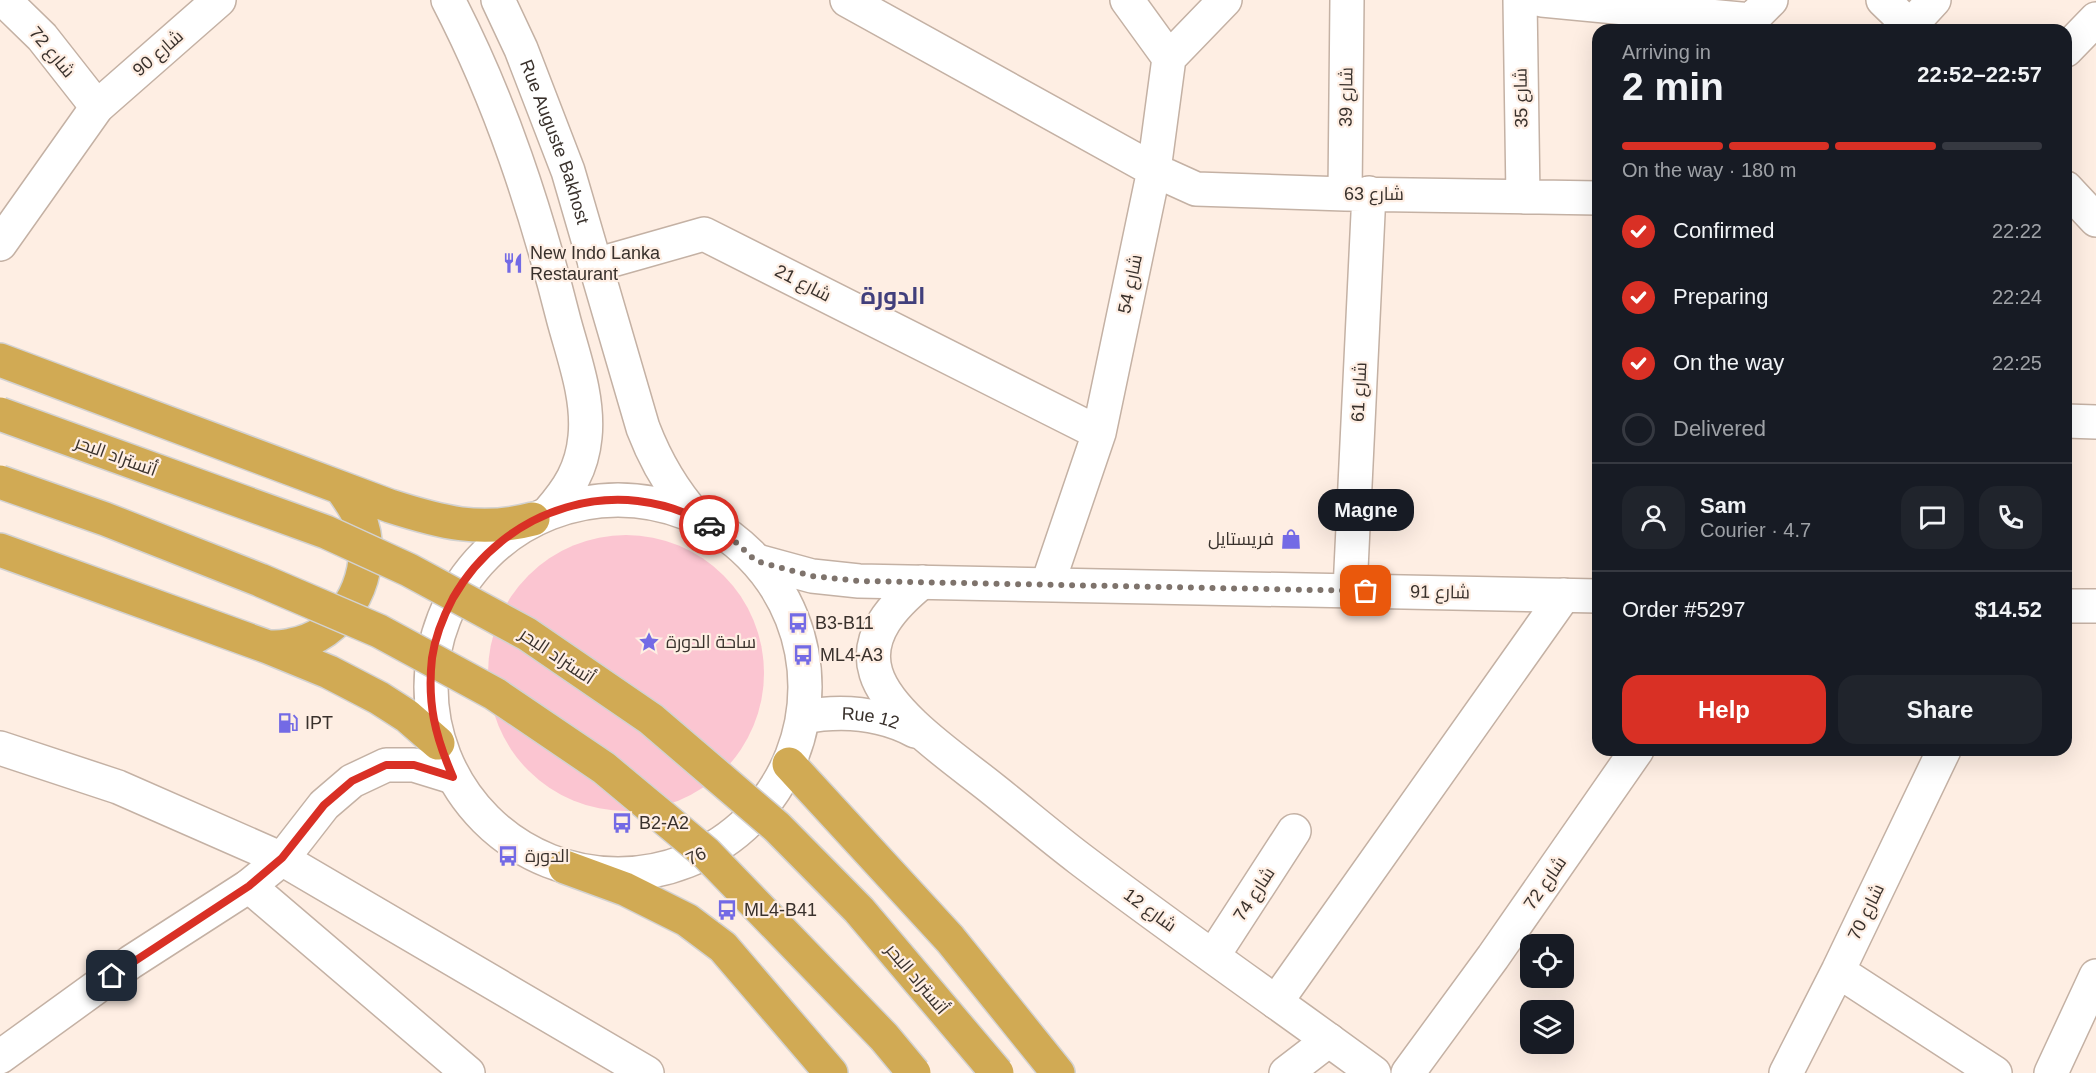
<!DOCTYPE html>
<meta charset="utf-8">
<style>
:root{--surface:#171b24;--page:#20242c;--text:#f1f3f6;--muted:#9ea1a6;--line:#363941;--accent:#d93025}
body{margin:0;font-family:Arial,Cairo,sans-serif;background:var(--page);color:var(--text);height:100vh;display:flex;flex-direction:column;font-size:22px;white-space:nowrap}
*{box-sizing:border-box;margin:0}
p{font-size:20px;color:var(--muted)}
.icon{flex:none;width:33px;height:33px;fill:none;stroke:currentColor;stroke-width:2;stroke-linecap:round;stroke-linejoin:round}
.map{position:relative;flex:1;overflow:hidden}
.sheet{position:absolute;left:1592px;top:24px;width:480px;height:732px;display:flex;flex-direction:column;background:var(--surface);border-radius:18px;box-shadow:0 6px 24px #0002}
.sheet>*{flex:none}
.tools{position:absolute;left:1520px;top:934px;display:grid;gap:12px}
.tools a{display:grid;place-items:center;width:54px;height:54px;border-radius:12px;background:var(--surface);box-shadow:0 6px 24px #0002;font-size:30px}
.pin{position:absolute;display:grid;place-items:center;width:51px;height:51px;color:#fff;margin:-26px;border-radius:12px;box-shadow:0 3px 9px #0006}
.courier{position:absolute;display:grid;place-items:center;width:60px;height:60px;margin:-30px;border:4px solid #d93025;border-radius:50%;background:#fff;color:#222;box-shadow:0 2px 8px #0007}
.bubble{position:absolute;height:42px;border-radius:18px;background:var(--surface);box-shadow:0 6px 24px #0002;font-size:20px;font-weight:800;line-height:42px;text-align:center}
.overview em{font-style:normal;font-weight:800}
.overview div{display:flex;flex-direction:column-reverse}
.overview{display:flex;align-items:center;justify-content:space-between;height:102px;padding:0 30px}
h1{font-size:39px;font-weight:800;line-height:45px}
.bar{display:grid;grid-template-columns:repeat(4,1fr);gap:9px 6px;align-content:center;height:72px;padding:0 30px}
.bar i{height:8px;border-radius:4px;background:var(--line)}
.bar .active{background:var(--accent)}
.bar p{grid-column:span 4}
.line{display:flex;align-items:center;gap:15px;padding:0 30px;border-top:2px solid var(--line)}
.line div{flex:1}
.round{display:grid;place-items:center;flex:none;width:63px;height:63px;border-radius:18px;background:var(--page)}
ol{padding:0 30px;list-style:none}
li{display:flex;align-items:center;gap:18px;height:66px}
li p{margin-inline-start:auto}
li .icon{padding:6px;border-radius:50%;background:var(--accent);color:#fff;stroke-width:4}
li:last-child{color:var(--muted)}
li i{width:33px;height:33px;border:3px solid var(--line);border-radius:50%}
.button{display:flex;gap:12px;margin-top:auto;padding:12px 30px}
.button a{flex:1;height:69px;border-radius:18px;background:var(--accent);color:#fff;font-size:24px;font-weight:800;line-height:69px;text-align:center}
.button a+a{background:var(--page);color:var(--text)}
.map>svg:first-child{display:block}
.green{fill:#fbc5d1}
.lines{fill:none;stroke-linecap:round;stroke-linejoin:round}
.minor-casing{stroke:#c4b1a4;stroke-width:36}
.tertiary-casing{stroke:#c4b1a4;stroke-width:36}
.motorway-casing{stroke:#d3d2d1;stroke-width:36}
.minor{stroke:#fff;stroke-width:33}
.tertiary{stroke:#fff;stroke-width:33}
.motorway{stroke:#d1aa54;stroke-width:33}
.motorway-bridge-casing{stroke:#d3d2d1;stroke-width:36;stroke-linecap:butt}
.motorway-bridge{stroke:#d1aa54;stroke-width:33}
.done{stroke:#7e736c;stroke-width:6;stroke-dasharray:0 10.8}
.route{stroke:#d93025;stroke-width:8}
.labels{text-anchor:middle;stroke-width:4.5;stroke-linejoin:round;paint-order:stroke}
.street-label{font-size:18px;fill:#39312c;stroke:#feeee3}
.poi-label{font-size:18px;fill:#39312c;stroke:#feeee3;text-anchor:start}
.district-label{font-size:24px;font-weight:bold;fill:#413f7c;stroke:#feeee3}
</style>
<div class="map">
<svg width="2096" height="1073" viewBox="0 0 2096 1073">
<rect width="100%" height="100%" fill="#feeee3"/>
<path class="green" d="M488 673a138 138 0 1 1 276 0a138 138 0 1 1-276 0Z"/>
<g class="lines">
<g class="minor-casing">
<path id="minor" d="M847,0L1154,170L1196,189L1345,194L1598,198
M1127,0L1169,58
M1520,0L1523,197
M1542,0L1751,20
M1751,20L1771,0
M1910,26L1934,0
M2066,50L2096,19
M1345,194L1347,0
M595,265L704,234L1099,433
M2066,421L2096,422
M1048,583L1099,433L1154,170L1169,58L1225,0
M1350,590L1369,193
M0,748L118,787L282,859L647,1073
M249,886L468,1073
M1213,956L1294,831
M1838,971L1995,1073
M1276,1002L1564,595
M1286,1073L1329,1040
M1408,1073L1493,957L1637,750
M1786,1073L1838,971L1944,750
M2051,1073L2096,976"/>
</g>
<g class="tertiary-casing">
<g id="tertiary">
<path d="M4,0L42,37L97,107"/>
<path d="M448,0C501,102 536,210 564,321C574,358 589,398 585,437C582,469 569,489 548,513"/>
<path id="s1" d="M498,0L521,49L568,171L643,428C656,462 672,490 697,518"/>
<path d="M1883,0L1914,30"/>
<path d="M2066,188L2096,220"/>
<path d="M0,244L97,107L219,0"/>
<circle cx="618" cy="687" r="187"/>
<path d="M757,561L812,576L859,581L1598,596"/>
<path d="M922,582C895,604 864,635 876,673C889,716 960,762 994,790C1023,813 1051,837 1080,859C1176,932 1276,1001 1374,1073"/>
<path d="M2066,606H2096"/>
<path id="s2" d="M803,717C841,710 881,713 915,731"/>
<path d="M0,1057L131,962L249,886L282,859L324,805L352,781L386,765H414L453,777"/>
</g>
</g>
<g class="motorway-casing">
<path id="motorway" d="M0,360L390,506C440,522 480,533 533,519
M0,550L268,647L329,672L379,698L407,716L438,743
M268,647C276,647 284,647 291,645C342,636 373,582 364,533C361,516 351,502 341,488
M789,764L950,939L1058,1073
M565,867L625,889L687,920L723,947L831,1073"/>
</g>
<use href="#minor" class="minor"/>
<use href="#tertiary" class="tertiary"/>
<use href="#motorway" class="motorway"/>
<g class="motorway-bridge-casing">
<path id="motorway-bridge" d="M0,414L326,532L409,570L527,634L651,719L777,827L859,910L997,1073
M0,482L105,519L260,580L379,631L495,694L604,768L706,853L884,1037L914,1073"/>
</g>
<use href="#motorway-bridge" class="motorway-bridge"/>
</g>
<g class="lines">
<path class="done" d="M709,525L729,536L756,561L812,576L859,581L1366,591"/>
<path class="route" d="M112,976L249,886L282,858L324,805L352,781L386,765H414L453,777C435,736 427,703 432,658C435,637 444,615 453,598C504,508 618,471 709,525"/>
</g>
<defs>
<g id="restaurant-bare" transform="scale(1.62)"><path d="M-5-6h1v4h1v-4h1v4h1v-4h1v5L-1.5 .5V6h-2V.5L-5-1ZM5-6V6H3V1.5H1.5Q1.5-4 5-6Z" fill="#736ae5" stroke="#feeee3" stroke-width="2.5" paint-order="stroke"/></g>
<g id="shop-bare" transform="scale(1.62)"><path d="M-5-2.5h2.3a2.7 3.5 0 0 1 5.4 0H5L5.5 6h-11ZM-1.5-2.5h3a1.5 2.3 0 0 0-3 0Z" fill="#736ae5" stroke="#feeee3" stroke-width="2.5" paint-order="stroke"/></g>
<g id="bus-bare" transform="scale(1.62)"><path d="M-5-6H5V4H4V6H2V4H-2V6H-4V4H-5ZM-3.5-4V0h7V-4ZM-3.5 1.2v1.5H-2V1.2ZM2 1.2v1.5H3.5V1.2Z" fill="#736ae5" stroke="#feeee3" stroke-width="2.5" paint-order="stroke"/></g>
<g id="sight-bare" transform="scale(1.62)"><path d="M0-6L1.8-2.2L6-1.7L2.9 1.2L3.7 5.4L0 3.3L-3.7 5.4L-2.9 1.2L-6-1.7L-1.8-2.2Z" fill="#736ae5" stroke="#feeee3" stroke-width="2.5" paint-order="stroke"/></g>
<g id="fuel-bare" transform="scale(1.62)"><path d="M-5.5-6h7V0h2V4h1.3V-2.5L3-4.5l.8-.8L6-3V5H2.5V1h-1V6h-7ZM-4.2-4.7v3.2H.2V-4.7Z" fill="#736ae5" stroke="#feeee3" stroke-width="2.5" paint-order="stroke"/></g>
</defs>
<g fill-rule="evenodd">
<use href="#restaurant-bare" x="513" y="263"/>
<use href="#shop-bare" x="1291" y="539"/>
<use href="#bus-bare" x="798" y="623"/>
<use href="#sight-bare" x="649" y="642"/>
<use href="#bus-bare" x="803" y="655"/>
<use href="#fuel-bare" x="288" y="723"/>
<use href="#bus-bare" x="622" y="823"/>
<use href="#bus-bare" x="508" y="856"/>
<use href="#bus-bare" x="727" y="910"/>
</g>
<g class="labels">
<g class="street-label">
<text transform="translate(52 52) rotate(50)" y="6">شارع 72</text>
<text transform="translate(158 53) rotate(-41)" y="6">شارع 90</text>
<text transform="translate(1346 97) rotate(-89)" y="6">شارع 39</text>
<text transform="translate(1521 98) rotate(-91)" y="6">شارع 35</text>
<text dy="6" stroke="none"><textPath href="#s1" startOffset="153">Rue Auguste Bakhost</textPath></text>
<text x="1374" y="200">شارع 63</text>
<text transform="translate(803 283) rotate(27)" y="6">شارع 21</text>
<text transform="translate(1130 284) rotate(-78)" y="6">شارع 54</text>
<text transform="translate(1359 392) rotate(-87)" y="6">شارع 61</text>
<text transform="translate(116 456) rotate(20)" y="6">أتستراد البحر</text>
<text transform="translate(1440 592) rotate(1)" y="6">شارع 91</text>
<text transform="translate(557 656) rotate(34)" y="6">أتستراد البحر</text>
<text dy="6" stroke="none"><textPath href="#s2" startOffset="68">Rue 12</textPath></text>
<text transform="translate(696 856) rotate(-25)" y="6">76</text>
<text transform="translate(1545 883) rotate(-55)" y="6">شارع 72</text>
<text transform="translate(1254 894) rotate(-57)" y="6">شارع 74</text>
<text transform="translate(1150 910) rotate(36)" y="6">شارع 12</text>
<text transform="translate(1866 912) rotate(-64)" y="6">شارع 70</text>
<text transform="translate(917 979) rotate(50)" y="6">أتستراد البحر</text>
</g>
<g class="poi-label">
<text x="530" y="259">New Indo Lanka<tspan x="530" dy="21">Restaurant</tspan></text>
<text x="1274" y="545" text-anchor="end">فريستايل</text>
<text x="815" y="629">B3-B11</text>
<text x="666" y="648">ساحة الدورة</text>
<text x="820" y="661">ML4-A3</text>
<text x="305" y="729">IPT</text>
<text x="639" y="829">B2-A2</text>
<text x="525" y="862">الدورة</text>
<text x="744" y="916">ML4-B41</text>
</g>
<g class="district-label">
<text x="893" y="304">الدورة</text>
</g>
</g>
</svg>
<div class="tools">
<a><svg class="icon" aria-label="locate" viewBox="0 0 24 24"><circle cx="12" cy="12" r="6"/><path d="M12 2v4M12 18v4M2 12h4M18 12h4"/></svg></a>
<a><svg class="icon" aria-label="layers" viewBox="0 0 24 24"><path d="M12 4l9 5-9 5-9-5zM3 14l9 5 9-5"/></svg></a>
</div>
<div class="pin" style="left:1366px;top:591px;background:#ea580c"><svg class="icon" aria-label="bag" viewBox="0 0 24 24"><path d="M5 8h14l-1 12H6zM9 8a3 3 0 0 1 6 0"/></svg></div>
<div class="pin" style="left:112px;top:976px;background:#1f2937"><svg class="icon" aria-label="home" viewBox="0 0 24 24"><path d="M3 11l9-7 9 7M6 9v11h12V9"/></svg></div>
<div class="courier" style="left:709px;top:525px"><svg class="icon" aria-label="car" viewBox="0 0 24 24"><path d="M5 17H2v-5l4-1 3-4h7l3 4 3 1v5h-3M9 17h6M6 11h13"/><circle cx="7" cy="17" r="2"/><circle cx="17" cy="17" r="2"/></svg></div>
<div class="bubble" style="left:1318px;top:489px;width:96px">Magne</div>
<section class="sheet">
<div class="overview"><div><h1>2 min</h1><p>Arriving in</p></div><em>22:52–22:57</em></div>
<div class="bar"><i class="active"></i><i class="active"></i><i class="active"></i><i></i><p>On the way · 180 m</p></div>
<ol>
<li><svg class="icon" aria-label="check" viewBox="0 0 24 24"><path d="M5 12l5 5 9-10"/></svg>Confirmed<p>22:22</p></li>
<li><svg class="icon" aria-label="check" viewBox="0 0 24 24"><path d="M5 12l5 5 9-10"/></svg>Preparing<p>22:24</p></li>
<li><svg class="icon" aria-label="check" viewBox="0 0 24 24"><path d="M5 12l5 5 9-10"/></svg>On the way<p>22:25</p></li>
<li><i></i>Delivered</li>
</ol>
<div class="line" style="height:108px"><a class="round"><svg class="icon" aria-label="person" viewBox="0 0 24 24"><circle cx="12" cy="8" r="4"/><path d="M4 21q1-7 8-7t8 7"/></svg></a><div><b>Sam</b><p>Courier · 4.7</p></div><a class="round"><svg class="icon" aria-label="chat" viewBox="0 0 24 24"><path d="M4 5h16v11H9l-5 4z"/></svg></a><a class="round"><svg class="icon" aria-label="phone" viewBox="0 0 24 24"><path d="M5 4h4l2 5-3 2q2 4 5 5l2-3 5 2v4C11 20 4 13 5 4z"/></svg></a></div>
<div class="line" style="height:78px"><div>Order #5297</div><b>$14.52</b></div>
<div class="button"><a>Help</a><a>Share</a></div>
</section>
</div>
